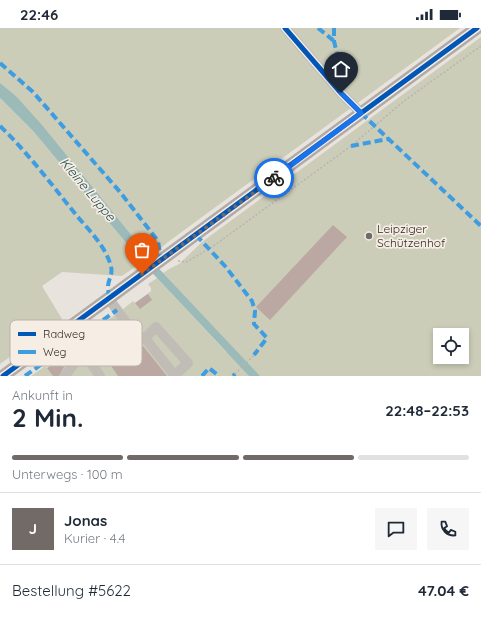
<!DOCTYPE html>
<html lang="de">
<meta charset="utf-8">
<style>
:root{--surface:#fff;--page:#f6f6f7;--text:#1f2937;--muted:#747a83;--line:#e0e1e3;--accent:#726a66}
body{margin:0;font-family:Quicksand,sans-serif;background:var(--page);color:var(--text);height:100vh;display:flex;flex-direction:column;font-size:15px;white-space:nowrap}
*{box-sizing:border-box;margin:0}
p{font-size:13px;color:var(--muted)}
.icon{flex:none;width:22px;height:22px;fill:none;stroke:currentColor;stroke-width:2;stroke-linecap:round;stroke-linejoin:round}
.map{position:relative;height:348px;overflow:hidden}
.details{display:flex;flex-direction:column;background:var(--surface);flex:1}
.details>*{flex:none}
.buttons{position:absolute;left:433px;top:300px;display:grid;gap:8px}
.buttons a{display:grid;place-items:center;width:36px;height:36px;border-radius:0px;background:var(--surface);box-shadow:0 2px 6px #0003;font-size:20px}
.pin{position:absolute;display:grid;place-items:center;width:34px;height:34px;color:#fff;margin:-41px -17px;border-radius:50% 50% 50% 0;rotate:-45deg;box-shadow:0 0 4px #0007}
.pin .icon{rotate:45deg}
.courier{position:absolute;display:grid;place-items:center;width:40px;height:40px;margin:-20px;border:3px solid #1a73e8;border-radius:50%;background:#fff;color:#222;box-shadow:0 1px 5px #0007}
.overview em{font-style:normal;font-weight:700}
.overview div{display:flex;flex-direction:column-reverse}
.overview{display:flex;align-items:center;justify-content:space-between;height:68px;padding:0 12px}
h1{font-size:26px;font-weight:700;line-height:30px}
.bar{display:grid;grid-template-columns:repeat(4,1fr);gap:6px 4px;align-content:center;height:48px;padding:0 12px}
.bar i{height:5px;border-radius:3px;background:var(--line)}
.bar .current{background:var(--accent)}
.bar p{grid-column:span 4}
.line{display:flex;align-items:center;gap:10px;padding:0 12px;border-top:1px solid var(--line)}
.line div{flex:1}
.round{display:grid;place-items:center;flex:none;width:42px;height:42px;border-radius:0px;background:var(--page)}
.status{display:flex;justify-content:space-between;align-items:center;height:28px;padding:0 20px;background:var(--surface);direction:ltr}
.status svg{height:11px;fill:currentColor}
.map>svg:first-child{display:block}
.green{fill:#cbcdb9;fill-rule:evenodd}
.water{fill:#9cbab8}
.building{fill:#bba8a2}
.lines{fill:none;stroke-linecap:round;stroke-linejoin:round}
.path{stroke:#bab4b0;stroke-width:1.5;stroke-dasharray:2 2;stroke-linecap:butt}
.minor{stroke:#c2bcb7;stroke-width:10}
.major{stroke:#b0aaa7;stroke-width:13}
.quiet{stroke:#3e9ce0;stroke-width:4;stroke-dasharray:8 4;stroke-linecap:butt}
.cycleway-casing{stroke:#f6ede5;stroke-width:8}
.cycleway{stroke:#0057b8;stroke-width:5}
.done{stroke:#726a66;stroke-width:4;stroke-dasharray:0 7.2}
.route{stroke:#1a73e8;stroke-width:5}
.poi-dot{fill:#726a66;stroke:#f6ede5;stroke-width:1.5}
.labels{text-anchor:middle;stroke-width:3.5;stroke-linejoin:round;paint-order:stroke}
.poi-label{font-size:12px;fill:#322926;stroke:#f6ede5;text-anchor:start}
.water-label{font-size:13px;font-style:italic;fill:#214d4e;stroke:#f6ede5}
.key{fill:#f6ede5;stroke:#bbb2ac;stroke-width:1}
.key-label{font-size:11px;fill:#322926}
</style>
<div class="status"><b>22:46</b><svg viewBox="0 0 49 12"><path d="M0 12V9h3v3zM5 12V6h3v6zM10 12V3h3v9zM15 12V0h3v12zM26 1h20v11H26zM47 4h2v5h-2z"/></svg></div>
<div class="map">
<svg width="481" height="348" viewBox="0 0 481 348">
<rect width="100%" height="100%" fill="#e9e3de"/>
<path class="green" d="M0,0H460L168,214L149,230L141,219L15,67L0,55Z
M481,9V348H31L45,338L47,340L59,332L58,328L115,287L121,288L125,285L123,281L133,273L135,275L151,263V260L148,256L157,250L226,324L231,318L163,245L169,241L179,236L202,214ZM440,307H462V329H440Z
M0,70L34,104L142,234L122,248L62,244L42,258L62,291L0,336Z"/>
<path class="water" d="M0,55L15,67L42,97L141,219L149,230L260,348H249L142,234L34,104L0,70Z"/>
<path class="building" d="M333,197L347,209L270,292L256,279Z
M148,266L152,272L140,281L135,275Z
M125,303L139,321L143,318L167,348H118L109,335L117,328L108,315Z
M59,332L64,339L59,348H53L47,340Z"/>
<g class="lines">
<path class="path" d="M178,233L186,234L209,221L230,206L351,118L404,73L481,18
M235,346L254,327"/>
<path class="minor" d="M285,0L341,65L361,85
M109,271L136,308L145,310L156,299L188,335L174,348
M67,302L100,348
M145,310L175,348
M65,348L76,333L84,326"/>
<path class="major" d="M3,348L477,0"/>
<path class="quiet" d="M318,0L334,13
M334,0V13L341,43V65
M0,35L33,64L120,164L158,213L161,233
M361,85L481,198
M0,98C28,125 52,157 77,188C89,202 104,217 110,235C114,247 109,248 108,258C108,262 109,267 109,271
M351,118L388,111
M196,207L225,238L252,273L255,283L254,296L267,310L254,327
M25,348L117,282
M202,348L209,340L219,348
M233,348L235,346"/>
<g class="cycleway-casing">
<path id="cycleway" d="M285,0L341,65L361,85
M3,348L477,0"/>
</g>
<use href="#cycleway" class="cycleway"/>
</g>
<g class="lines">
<path class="done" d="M142,246L274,150"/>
<path class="route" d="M274,150L361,85L341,65"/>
</g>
<circle class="poi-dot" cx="369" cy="208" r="4"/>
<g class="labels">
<g class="poi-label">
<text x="377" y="205">Leipziger<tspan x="377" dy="14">Schützenhof</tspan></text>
</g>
<g class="water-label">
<text transform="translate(88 161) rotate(50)" y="5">Kleine Luppe</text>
</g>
</g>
<rect x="10" y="292" width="132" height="46" rx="6" class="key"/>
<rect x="18" y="304" width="18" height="4" fill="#0057b8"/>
<rect x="18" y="322" width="18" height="4" fill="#3e9ce0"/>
<g class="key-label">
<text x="43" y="310">Radweg</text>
<text x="43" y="328">Weg</text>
</g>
</svg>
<div class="buttons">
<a><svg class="icon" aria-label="locate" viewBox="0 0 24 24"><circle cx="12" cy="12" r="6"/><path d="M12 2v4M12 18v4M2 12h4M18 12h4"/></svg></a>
</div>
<div class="pin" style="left:142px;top:246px;background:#ea580c"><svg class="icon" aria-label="bag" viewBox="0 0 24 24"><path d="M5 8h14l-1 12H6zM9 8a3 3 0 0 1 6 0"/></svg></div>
<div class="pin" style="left:341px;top:65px;background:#1f2937"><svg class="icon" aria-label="home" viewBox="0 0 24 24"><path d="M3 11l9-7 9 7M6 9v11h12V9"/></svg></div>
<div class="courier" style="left:274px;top:150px"><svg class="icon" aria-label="bike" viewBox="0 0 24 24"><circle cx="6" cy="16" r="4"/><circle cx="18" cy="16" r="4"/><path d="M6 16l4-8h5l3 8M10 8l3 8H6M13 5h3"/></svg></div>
</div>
<section class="details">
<div class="overview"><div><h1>2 Min.</h1><p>Ankunft in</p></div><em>22:48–22:53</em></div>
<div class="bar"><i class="current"></i><i class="current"></i><i class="current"></i><i></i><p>Unterwegs · 100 m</p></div>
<div class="line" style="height:72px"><b class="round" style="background:var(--accent);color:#fff">J</b><div><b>Jonas</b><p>Kurier · 4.4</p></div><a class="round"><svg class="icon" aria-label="chat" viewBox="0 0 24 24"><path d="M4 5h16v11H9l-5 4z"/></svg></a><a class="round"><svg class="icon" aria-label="phone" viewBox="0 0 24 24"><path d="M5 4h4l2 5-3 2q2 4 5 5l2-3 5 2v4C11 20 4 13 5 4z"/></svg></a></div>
<div class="line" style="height:52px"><div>Bestellung #5622</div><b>47.04 €</b></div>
</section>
